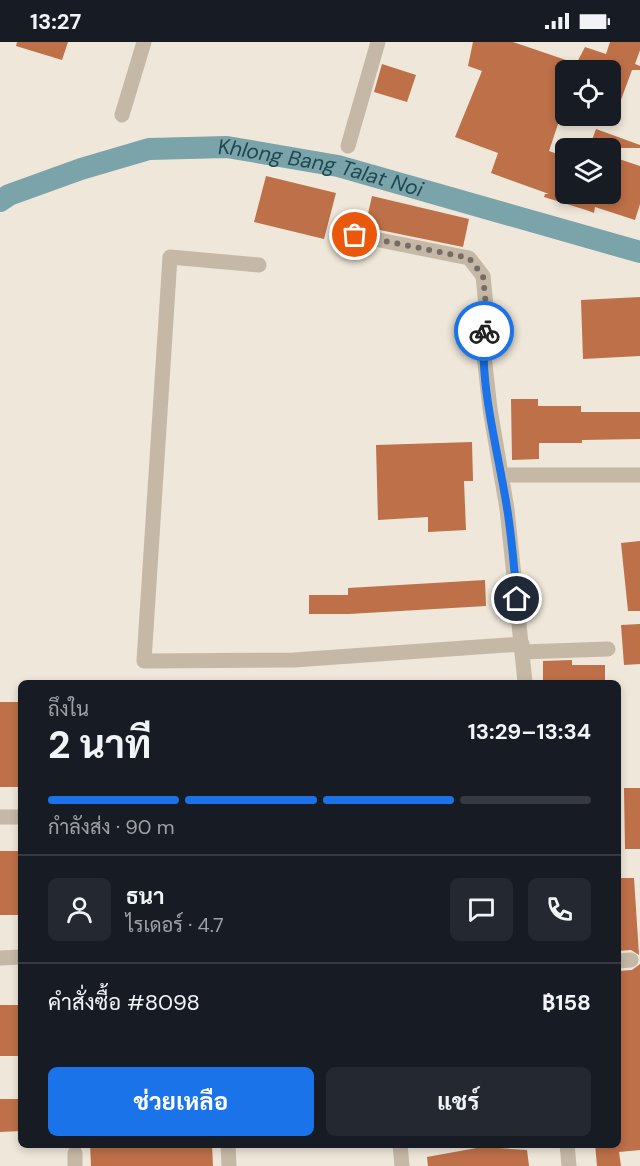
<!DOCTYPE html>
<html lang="th">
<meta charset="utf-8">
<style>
:root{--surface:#171b24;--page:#242831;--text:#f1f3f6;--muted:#9ea1a6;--line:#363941;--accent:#1a73e8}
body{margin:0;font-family:"DM Sans",Sarabun,sans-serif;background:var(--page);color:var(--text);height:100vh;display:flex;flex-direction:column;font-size:22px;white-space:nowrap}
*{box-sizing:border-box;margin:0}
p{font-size:20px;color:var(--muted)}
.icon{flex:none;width:33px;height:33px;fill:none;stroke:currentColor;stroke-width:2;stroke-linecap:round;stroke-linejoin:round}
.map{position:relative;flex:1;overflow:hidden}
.panel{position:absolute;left:18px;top:638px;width:603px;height:468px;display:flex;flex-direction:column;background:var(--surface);border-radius:9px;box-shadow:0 3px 9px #0003}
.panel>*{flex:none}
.tools{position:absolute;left:555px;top:18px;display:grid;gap:12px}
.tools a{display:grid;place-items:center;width:66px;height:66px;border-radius:9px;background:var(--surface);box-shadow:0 3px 9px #0003;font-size:30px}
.pin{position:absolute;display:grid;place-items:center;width:51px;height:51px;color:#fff;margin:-26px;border:3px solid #fff;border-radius:50%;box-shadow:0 2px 6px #0007}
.courier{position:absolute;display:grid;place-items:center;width:60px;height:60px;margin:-30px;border:4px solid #1a73e8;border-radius:50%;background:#fff;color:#222;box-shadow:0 2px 8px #0007}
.overview em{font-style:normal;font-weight:700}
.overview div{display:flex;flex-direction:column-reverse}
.overview{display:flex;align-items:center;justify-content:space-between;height:102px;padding:0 30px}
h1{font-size:39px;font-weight:700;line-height:45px}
.bar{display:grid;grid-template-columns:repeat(4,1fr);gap:9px 6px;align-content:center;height:72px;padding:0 30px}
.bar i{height:8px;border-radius:4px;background:var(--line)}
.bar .selected{background:var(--accent)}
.bar p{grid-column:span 4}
.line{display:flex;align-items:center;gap:15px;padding:0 30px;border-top:2px solid var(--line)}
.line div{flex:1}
.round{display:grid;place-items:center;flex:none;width:63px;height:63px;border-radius:9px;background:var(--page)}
.primary-button{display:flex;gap:12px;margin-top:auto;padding:12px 30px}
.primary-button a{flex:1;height:69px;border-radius:9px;background:var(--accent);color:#fff;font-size:24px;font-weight:700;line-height:69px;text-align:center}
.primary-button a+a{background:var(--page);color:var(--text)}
.status{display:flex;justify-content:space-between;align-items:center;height:42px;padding:0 30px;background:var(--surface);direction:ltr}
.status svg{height:16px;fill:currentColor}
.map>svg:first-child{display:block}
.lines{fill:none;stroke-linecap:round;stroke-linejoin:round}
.canal{stroke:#7aa3aa;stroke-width:22}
.building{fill:#be7048}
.minor{stroke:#c6b8a6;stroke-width:15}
.done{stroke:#756d65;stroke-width:6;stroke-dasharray:0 10.8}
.route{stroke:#1a73e8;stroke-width:8}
.labels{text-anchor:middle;stroke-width:5;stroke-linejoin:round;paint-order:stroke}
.water-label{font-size:21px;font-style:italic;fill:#1f4951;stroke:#f7f0e4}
</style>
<div class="status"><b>13:27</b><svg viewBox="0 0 49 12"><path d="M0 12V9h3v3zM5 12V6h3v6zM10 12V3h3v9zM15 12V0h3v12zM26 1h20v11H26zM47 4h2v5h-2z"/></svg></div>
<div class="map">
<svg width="640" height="1124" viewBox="0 0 640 1124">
<rect width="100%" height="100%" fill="#efe7d9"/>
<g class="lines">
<path class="canal" id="s1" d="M0,159L9,153L81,127L149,107L227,105L338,124L640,210"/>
</g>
<path class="building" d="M17,0H68L62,18L16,4Z
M473,0H513L566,18V78L560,76L549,109L566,115V152H610V114L640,124V162L635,178L595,165L594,171L586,168L544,155L545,152H549L491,131L498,111L455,95L482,29L468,24Z
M610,0H640V8L635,22L640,24V28H632L612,82H610V28H573L585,5L606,12Z
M382,22L416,33L407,60L374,50Z
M596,87L640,103V106H589Z
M266,134L336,151L324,197L254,180Z
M372,154L469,177L463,205L365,185Z
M640,255V314L583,317L581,258Z
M511,357H538V364H581V370H640V397L582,398V401H539V417L512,418Z
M472,400L473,439H464L466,488L428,490V475L378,478L376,403Z
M640,499V569H628L621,501Z
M485,538L486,564L349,572H309V553H348V546Z
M640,582V622L624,623L621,583Z
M572,618V623H605V640H543V619Z
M0,660H21V745H0Z
M624,746H640V807H625Z
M0,809H21V873H0Z
M618,836H634L639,913L631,908L618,909Z
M640,922V1108L619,1110L621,1124H597L595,1102H618V929L632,928Z
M0,963H21L19,1014H0Z
M0,1057H21V1089L0,1090Z
M90,1102H212L213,1124H91Z
M482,1105L527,1108L529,1124H428L427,1115Z"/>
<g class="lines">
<path class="minor" d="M122,73L144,0
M348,104L378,0
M355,193L469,216L483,234L486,264L483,304L490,367L507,467L525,640
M259,223L170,215L144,619L294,618L522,602
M501,433H640
M522,610L608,607
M0,775H21
M0,916L21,915
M618,919L631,918
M228,1102L229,1124
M400,1102L402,1124
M567,1102L569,1124
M75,1111V1124"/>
</g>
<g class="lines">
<path class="done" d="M355,193L469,216L483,234L486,264L484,289"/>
<path class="route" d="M484,289C480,347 498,408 507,466C512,496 514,527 517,557"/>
</g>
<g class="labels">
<g class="water-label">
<text dy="7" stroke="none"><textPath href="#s1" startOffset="332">Khlong Bang Talat Noi</textPath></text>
</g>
</g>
</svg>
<div class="tools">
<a><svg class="icon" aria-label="locate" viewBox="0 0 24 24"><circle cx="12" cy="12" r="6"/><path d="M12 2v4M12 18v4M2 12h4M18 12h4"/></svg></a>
<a><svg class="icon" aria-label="layers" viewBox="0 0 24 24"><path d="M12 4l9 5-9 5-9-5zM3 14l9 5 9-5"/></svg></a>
</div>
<div class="pin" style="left:355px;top:193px;background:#ea580c"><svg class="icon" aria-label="bag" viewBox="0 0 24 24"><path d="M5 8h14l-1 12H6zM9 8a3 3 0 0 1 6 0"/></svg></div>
<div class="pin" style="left:517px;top:557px;background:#1f2937"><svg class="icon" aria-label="home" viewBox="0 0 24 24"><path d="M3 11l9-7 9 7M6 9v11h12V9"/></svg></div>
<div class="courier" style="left:484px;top:289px"><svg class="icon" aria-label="bike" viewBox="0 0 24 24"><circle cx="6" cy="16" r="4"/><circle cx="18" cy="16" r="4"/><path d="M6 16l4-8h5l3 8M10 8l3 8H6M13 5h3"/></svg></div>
<section class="panel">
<div class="overview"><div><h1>2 นาที</h1><p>ถึงใน</p></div><em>13:29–13:34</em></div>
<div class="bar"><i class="selected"></i><i class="selected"></i><i class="selected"></i><i></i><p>กำลังส่ง · 90 m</p></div>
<div class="line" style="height:108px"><a class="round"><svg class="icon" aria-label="person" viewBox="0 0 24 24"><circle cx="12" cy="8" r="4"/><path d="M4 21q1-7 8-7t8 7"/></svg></a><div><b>ธนา</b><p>ไรเดอร์ · 4.7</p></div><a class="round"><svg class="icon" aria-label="chat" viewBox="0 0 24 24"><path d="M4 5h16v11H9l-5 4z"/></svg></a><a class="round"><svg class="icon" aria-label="phone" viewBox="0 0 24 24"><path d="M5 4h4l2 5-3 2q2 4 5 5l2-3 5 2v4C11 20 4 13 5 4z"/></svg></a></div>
<div class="line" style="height:78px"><div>คำสั่งซื้อ #8098</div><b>฿158</b></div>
<div class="primary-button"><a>ช่วยเหลือ</a><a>แชร์</a></div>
</section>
</div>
